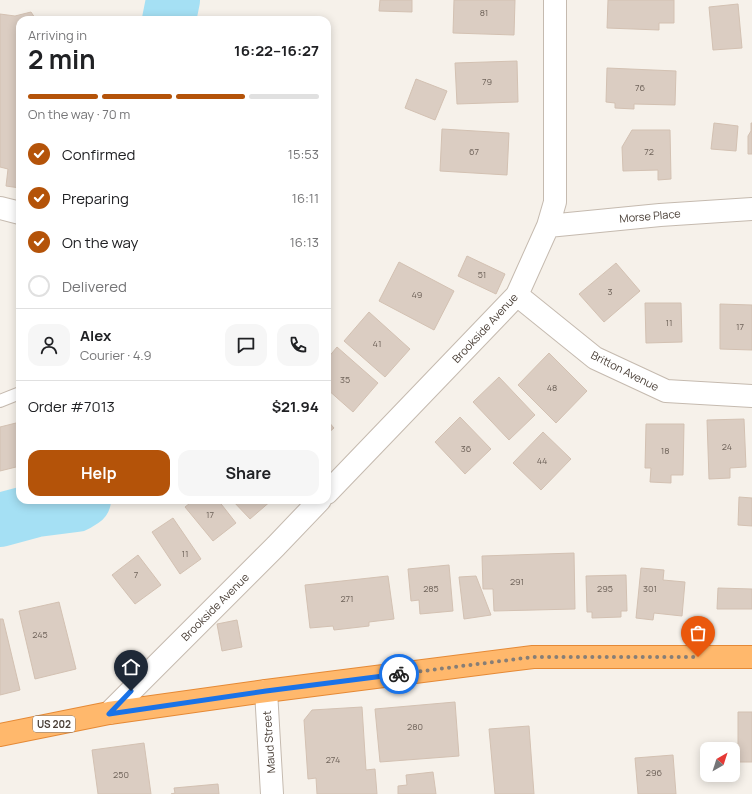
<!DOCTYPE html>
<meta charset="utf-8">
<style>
:root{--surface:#fff;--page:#f6f6f6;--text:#202124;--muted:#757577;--line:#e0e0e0;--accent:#b45309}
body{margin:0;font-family:Manrope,sans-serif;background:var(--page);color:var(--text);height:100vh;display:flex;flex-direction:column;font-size:15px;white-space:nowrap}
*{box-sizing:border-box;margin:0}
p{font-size:13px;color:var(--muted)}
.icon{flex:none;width:22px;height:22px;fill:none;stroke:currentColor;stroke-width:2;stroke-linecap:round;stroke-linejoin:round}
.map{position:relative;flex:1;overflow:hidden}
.details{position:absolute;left:16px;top:16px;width:315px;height:488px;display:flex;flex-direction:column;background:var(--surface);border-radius:12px;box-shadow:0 2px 10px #0003}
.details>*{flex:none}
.needle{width:26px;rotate:39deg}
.tools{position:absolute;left:700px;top:742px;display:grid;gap:8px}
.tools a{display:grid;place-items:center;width:40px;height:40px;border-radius:8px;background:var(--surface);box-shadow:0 2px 10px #0003;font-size:20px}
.pin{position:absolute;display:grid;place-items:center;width:34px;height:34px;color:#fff;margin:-41px -17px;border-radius:50% 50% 50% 0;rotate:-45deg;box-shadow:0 0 4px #0007}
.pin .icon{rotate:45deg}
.courier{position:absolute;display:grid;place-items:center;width:40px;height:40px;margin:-20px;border:3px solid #1a73e8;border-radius:50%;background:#fff;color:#222;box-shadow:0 1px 5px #0007}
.head em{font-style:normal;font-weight:700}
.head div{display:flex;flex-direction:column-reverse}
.head{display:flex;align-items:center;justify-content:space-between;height:68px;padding:0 12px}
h1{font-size:26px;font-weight:700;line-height:30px}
.bar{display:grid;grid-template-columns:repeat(4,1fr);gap:6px 4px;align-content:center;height:48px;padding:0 12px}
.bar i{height:5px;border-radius:3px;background:var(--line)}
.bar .active{background:var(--accent)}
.bar p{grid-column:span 4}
.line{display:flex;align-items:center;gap:10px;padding:0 12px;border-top:1px solid var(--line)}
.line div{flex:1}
.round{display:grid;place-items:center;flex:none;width:42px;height:42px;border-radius:12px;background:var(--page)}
ol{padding:0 12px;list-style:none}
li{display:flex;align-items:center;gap:12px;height:44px}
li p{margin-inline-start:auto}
li .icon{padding:4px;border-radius:50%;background:var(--accent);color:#fff;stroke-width:4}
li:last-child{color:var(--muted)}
li i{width:22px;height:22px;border:2px solid var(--line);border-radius:50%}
.primary-button{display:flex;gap:8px;margin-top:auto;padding:8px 12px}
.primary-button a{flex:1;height:46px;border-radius:12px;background:var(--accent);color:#fff;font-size:16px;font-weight:700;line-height:46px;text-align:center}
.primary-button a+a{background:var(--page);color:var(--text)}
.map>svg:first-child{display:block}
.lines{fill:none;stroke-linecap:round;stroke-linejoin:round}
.river{stroke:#a5e0f4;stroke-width:54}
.building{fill:#dbcdc2;stroke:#d3c1b2}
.lane-casing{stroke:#c5baaf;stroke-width:14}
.street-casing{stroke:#c5baaf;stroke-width:24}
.highway-casing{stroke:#e58935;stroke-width:24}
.lane{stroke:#fff;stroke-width:12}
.street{stroke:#fff;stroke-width:22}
.highway{stroke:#ffb86c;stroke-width:22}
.done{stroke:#877e76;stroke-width:4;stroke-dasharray:0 7.2}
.route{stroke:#1a73e8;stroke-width:5}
.labels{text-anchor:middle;stroke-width:3;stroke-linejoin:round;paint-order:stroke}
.number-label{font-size:9px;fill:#6f635a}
.shield{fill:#fff;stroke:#817974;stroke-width:1}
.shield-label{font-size:10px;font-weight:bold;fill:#4b4038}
.street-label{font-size:11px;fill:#4b4038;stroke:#fff}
</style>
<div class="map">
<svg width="752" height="794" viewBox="0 0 752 794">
<rect width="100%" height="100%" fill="#f6f1ea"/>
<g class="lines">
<path class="river" d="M169,20L173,0
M0,520L37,510L76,505L84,500"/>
</g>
<path class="building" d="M380,0H412V12L379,11Z
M454,0H515L514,35L453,33Z
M608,0H674V23H659V30L607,28Z
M738,4L742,48L713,50L709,7Z
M31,12L35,18L33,20H20V188L6,186L8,169L0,167V14L15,16Z
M517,61L518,102L457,104L455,63Z
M607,68L676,71L675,105L634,104V109L615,108V103L606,102Z
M416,79L447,91L435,120L405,108Z
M714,123L738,126L736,151L711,149Z
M751,123H752V154H748V136L751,131Z
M442,129L509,133L507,175L440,171Z
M632,130H670L671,179L658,180V170L623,171L622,147Z
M467,256L505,274L496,294L458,276Z
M399,262L454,291L434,330L379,301Z
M616,263L640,291L604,322L579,294Z
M645,303H681L682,342L646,343Z
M720,304L752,305V350L720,349Z
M369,312L410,349L385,377L344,341Z
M337,347L378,383L353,412L327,389V359Z
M549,353L587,391L556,423L518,385Z
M499,377L535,415L509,440L473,402Z
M460,417L491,449L465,474L435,442Z
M744,419L746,467L730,468V478L709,479L707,420Z
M327,420L334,428L327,434Z
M20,422V466L0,471V427Z
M646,424H684L683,475H671V483L650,482L651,468H645Z
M543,432L571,459L541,490L513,463Z
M739,497L752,498V526L738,525Z
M194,500H218L236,523L213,541L185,507Z
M232,500H272L250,519Z
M173,518L201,559L180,574L152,532Z
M574,553L575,609L494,611L493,589H483L482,556Z
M138,555L161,585L135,604L112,575Z
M449,565L453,611L420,614L419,600L411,601L408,569Z
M641,568L664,570L663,580L685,582L682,616L654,613L653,620L636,618Z
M626,575L627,611H621V617L592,618V612H587L586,576Z
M388,576L394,619L369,622V626L334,630L333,626L310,628L305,585Z
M476,576L491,615L464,619L459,577Z
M718,588L752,589V609H717Z
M59,602L76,669L35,679L19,611Z
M0,619H3L20,690L0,695Z
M237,620L242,647L222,651L217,624Z
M455,702L459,756L380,762L375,709Z
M362,707L366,770L375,769L377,794H317L316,778L308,779L304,720L312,710Z
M738,712H752V762H738Z
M529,726L534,794H495L489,729Z
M144,743L151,794H98L92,750Z
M673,755L676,794H638L635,758Z
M433,772L436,794H398V786L407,785L406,775Z
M218,784L219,794H171L175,793L174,788Z"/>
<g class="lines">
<g class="lane-casing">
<path id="lane" d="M0,401L20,393"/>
</g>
<g class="street-casing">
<path id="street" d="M0,208L20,213
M548,226L660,215L752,209
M517,295L595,358L666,391L752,396
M327,493L517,295L548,226L555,202V0
M266,691L272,794
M109,713L276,546L320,500"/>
</g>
<g class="highway-casing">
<path id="highway" d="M0,735L109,713L266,691L533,657H752"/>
</g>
<use href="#lane" class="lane"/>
<use href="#street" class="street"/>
<use href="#highway" class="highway"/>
</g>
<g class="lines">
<path class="done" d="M399,674L533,657H698"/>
<path class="route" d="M131,691L109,714L266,691L399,674"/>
</g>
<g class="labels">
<g class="number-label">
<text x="484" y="16">81</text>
<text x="487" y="85">79</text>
<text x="640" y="91">76</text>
<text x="474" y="155">67</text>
<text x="649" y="155">72</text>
<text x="482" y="278">51</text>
<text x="610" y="295">3</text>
<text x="417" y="298">49</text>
<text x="669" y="326">11</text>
<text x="740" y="330">17</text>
<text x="377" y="347">41</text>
<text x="345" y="383">35</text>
<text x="552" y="391">48</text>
<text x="727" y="450">24</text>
<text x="466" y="452">36</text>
<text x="665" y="454">18</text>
<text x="542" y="464">44</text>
<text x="210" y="518">17</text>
<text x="185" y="557">11</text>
<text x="136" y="578">7</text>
<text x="517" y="585">291</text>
<text x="431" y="592">285</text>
<text x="605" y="592">295</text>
<text x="650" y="592">301</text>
<text x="347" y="602">271</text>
<text x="40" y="638">245</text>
<text x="415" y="730">280</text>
<text x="333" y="763">274</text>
<text x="654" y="776">296</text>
<text x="121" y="778">250</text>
</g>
<rect class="shield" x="33" y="716" width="42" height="16" rx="3"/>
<g class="shield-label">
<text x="54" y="728">US 202</text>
</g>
<g class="street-label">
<text transform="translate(650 216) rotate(-5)" y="4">Morse Place</text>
<text transform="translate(485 328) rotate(-47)" y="4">Brookside Avenue</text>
<text transform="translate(625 371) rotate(27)" y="4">Britton Avenue</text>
<text transform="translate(215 607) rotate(-45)" y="4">Brookside Avenue</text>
<text transform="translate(269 742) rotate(-94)" y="4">Maud Street</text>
</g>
</g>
</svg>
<div class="tools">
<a><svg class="needle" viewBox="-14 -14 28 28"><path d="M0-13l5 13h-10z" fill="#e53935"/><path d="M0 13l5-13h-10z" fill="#757577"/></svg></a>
</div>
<div class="pin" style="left:698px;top:657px;background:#ea580c"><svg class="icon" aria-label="bag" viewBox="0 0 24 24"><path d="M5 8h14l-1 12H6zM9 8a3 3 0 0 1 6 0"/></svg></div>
<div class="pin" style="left:131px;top:691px;background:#1f2937"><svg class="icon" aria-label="home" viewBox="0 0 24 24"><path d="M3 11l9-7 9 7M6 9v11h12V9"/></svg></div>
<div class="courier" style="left:399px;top:674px"><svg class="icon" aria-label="bike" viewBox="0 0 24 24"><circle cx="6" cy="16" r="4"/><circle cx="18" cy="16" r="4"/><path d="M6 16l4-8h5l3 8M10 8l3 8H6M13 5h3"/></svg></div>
<section class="details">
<div class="head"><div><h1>2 min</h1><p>Arriving in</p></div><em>16:22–16:27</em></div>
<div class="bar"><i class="active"></i><i class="active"></i><i class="active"></i><i></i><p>On the way · 70 m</p></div>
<ol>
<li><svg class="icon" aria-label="check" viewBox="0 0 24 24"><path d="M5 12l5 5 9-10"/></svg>Confirmed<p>15:53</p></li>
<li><svg class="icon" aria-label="check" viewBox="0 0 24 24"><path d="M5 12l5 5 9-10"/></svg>Preparing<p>16:11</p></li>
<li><svg class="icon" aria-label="check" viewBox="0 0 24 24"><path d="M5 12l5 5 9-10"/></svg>On the way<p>16:13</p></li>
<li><i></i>Delivered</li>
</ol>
<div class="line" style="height:72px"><a class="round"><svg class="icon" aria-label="person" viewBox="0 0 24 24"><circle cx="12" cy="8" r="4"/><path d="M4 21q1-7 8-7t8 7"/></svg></a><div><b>Alex</b><p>Courier · 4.9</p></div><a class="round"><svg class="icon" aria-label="chat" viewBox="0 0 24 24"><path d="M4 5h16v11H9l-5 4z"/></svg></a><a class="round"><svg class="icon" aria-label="phone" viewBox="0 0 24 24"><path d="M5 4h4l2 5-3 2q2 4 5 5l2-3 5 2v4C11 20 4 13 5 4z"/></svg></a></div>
<div class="line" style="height:52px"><div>Order #7013</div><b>$21.94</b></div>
<div class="primary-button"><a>Help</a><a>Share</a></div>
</section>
</div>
